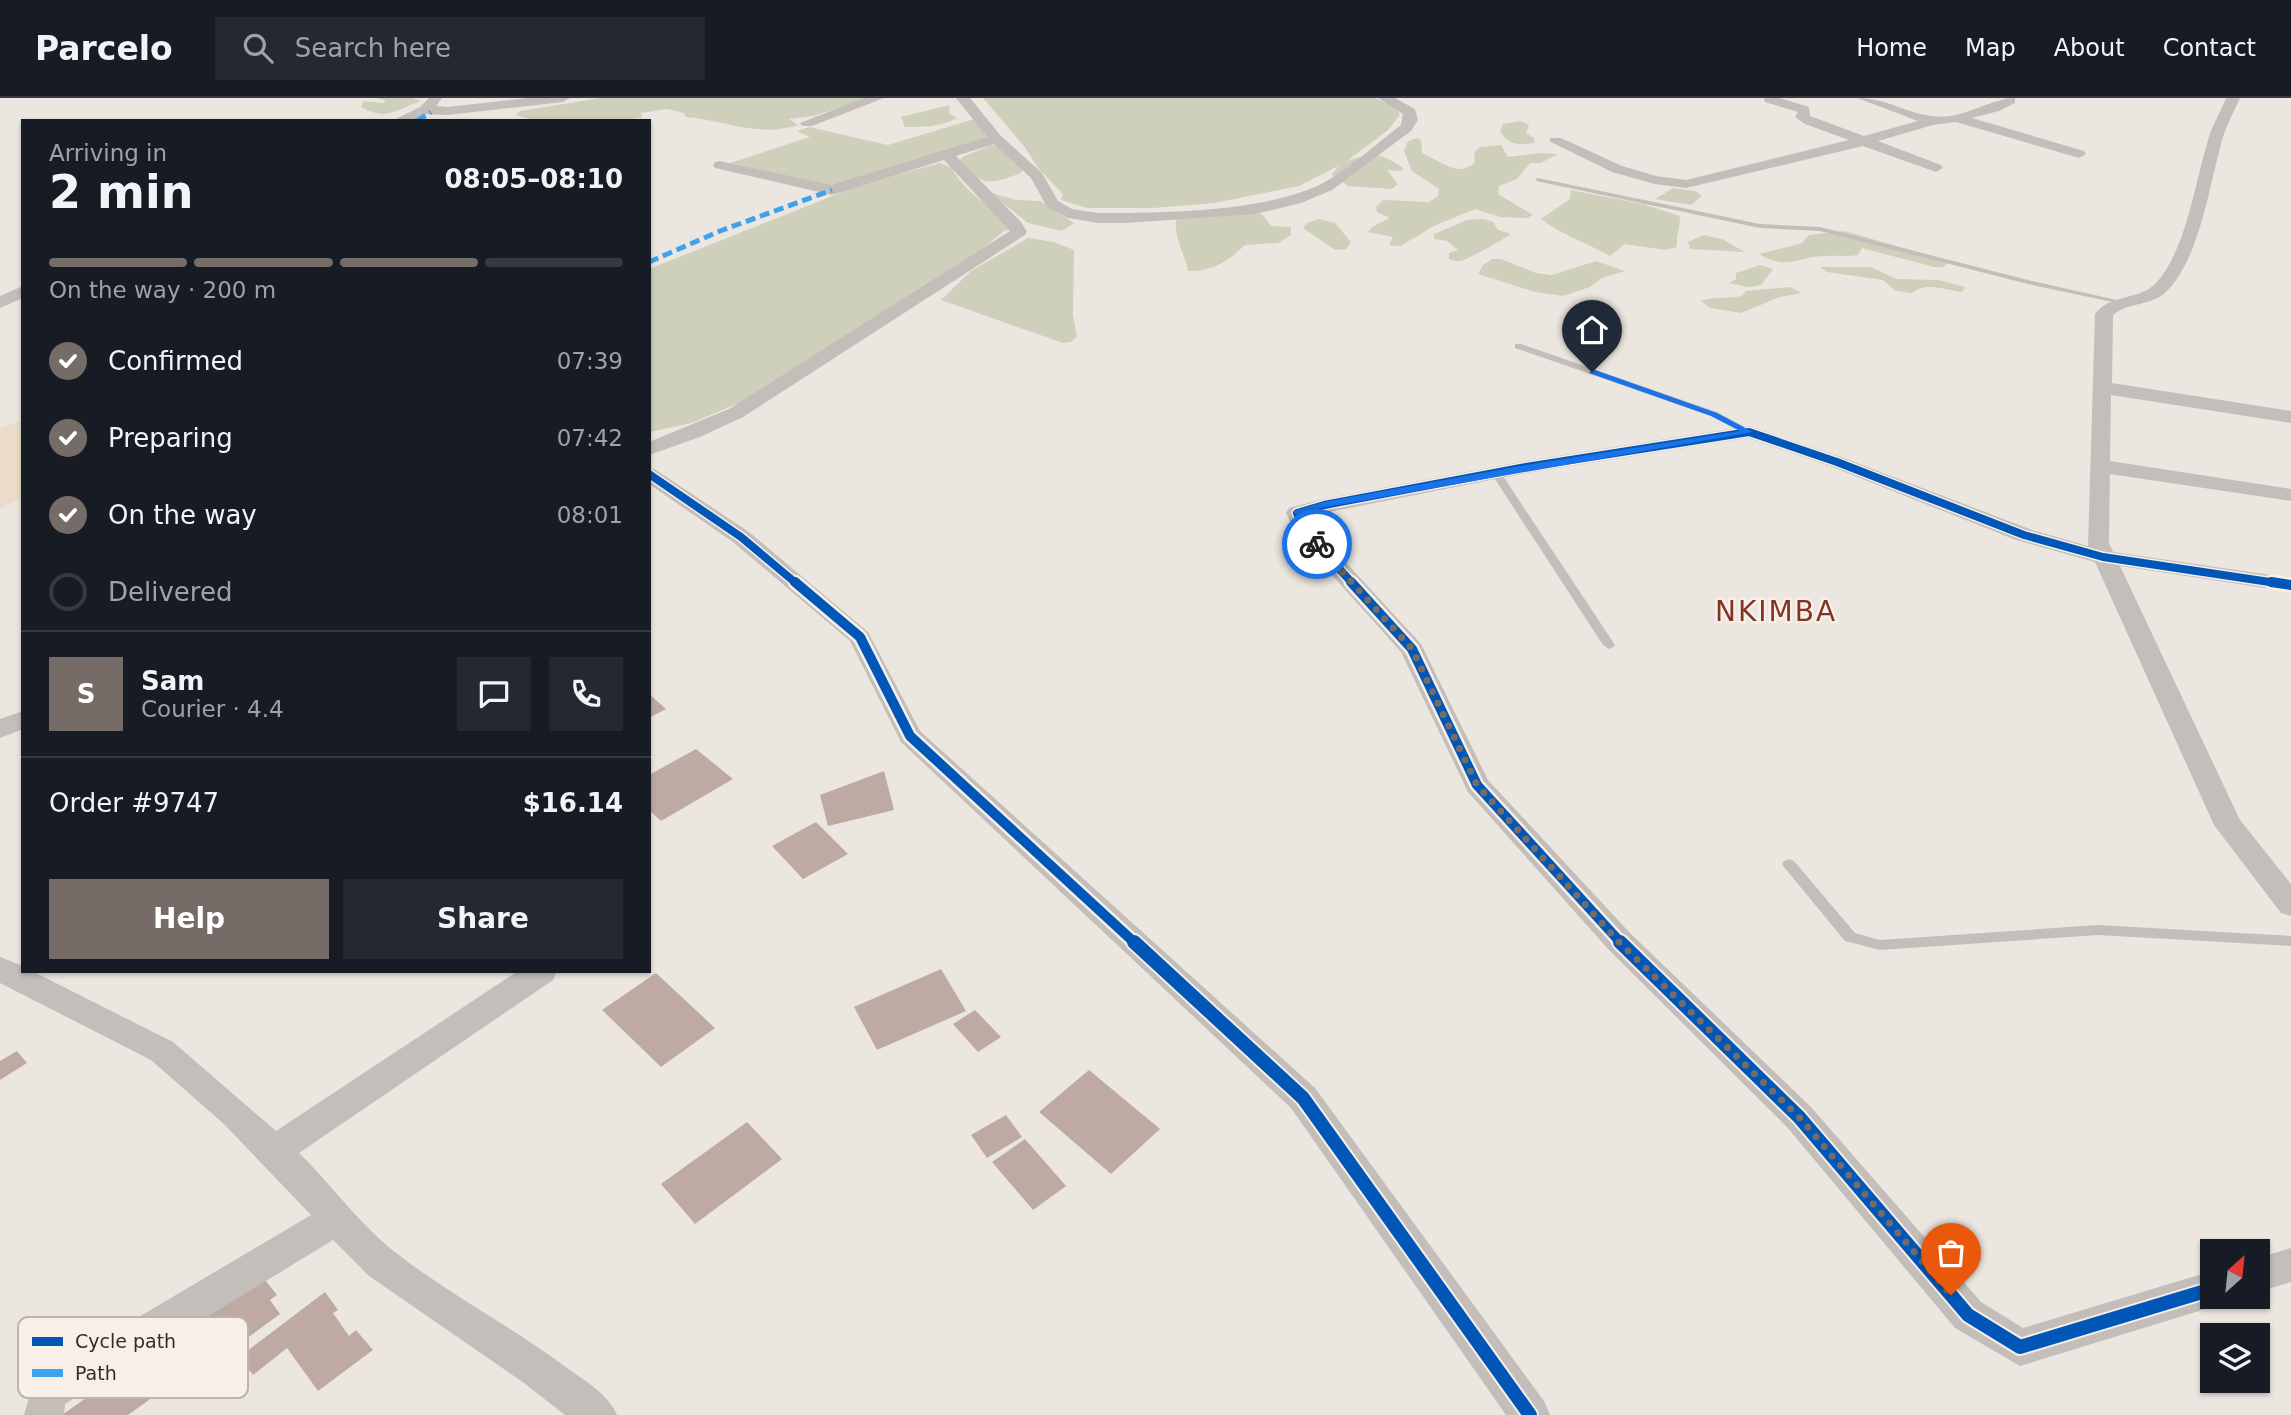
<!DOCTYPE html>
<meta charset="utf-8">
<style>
:root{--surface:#171b24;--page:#242831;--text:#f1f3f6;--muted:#9ea1a6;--line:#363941;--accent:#756c68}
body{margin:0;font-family:"DejaVu Sans",sans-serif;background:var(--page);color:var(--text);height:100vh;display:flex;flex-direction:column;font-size:26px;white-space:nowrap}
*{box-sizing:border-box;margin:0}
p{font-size:23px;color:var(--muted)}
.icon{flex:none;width:38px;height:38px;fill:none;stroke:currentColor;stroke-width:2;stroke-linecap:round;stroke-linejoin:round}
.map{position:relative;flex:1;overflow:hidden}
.sheet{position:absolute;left:21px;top:21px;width:630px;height:854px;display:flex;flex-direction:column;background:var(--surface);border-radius:0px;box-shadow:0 2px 5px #0004}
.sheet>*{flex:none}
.needle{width:46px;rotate:27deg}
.controls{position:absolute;left:2200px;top:1141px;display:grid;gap:14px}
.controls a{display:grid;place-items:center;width:70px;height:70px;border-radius:0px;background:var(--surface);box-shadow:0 2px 5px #0004;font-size:35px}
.pin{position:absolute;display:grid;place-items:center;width:60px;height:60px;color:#fff;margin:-72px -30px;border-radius:50% 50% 50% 0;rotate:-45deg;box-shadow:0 0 7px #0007}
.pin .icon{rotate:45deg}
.courier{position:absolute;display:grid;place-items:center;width:70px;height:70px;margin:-35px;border:5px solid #1a73e8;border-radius:50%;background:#fff;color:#222;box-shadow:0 2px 9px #0007}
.head em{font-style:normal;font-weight:800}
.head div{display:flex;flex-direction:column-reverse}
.head{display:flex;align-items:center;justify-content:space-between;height:119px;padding:0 28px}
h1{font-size:46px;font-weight:800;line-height:52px}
.bar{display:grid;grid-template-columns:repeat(4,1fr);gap:10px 7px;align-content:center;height:84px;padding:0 28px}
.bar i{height:9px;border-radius:5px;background:var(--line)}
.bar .active{background:var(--accent)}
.bar p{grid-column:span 4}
.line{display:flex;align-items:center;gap:18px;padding:0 28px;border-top:2px solid var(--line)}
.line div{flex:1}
.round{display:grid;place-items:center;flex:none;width:74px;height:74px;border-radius:0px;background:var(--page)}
ol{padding:0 28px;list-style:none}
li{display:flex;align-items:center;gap:21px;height:77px}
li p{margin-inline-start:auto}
li .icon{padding:7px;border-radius:50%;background:var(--accent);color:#fff;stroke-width:4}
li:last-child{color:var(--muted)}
li i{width:38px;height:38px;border:4px solid var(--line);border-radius:50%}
.action{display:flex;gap:14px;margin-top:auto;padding:14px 28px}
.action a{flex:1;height:80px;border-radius:0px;background:var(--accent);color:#fff;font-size:28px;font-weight:800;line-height:80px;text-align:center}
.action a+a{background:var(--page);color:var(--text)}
header{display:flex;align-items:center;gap:42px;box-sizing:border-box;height:98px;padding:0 35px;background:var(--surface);border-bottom:2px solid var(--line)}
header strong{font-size:33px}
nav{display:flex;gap:38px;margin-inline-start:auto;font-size:24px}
.search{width:490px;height:63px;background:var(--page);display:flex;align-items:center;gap:18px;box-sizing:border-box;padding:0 24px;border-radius:0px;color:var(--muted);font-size:26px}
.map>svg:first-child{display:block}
.green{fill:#ced0bb}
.sand{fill:#eadcc8}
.building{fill:#beaaa3}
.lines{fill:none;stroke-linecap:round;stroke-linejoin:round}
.service{fill:#c4beba;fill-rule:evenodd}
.minor{fill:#c4beba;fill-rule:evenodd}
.quiet{stroke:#3ea3eb;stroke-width:5;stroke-dasharray:10 5;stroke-linecap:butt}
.cycleway-far2-casing{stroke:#f8efe8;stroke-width:11}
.cycleway-far1-casing{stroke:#f8efe8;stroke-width:15}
.cycleway-casing{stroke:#f8efe8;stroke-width:18}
.cycleway-far2{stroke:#0057b8;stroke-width:8}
.cycleway-far1{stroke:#0057b8;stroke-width:10}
.cycleway{stroke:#0057b8;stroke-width:14}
.route{fill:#1a73e8}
.done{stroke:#756c68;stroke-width:7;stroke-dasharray:0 12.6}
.labels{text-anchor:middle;stroke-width:5;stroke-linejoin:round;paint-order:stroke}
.quarter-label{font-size:28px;letter-spacing:2px;fill:#7e3527;stroke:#f8efe8}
.key{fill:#f8efe8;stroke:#beb4ae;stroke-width:2}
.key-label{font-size:19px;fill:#352b28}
</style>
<header>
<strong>Parcelo</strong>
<div class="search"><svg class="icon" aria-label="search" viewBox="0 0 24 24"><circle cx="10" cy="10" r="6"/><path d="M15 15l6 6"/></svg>Search here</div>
<nav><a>Home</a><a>Map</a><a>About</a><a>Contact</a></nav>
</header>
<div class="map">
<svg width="2291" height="1317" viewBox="0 0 2291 1317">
<rect width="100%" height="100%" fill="#ece6e0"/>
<path class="green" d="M378,0H413L421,3C396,11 388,24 361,9L364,3L383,5L386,3Z
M601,0H869L814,18L789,21L798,27C758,40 725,22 686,19L684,15L667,11L641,15L642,19L620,23H537L516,17L520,13Z
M983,0H1375L1396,10L1400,17L1388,32L1347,63C1373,55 1379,54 1403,70L1401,73L1387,72L1398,86L1392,91L1348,88L1332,77L1338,68L1299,88L1214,105L1153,110H1087L1061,102L1063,96L1039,71L1024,48Z
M950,7L949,15L957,20C941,29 922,29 905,29L901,19Z
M971,22L977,23L988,41L831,89L730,65L810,39L797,33L809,29L888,47Z
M1521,23L1529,27L1526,35L1534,40L1535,45C1520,47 1508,48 1500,33L1503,26Z
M1417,40L1421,42L1422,55C1439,62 1459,81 1475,64L1474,55L1480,49L1501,47L1508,59L1541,55L1558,56L1541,65H1530L1517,81L1499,88L1498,96L1533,117L1527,120L1500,119L1475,111L1436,127L1400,148L1389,147L1393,139L1368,134L1372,129L1390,120L1377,114L1376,109L1383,102L1429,104L1438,98L1439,91L1412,73L1404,53L1408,43Z
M991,47L999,48L1023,72L1019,76C989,87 983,88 959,64L962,59Z
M940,65L952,70C964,96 995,108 1012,131L1004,133L981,152L741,304L692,325L649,334V171L860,87Z
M1673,90L1695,93L1702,98L1691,107L1655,101Z
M1571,92L1643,106L1680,118C1680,129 1676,138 1677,149L1665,152L1625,146L1610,158C1587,145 1562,137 1541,121L1570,101Z
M989,94L1016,102L1040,103L1074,125L1062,133L1028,125Z
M1252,115L1262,116L1271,128L1291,129V137L1278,145L1245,147C1227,164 1214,173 1188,173C1184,154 1174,140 1176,121Z
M1319,121L1335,125L1351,144L1346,151L1335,152L1303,130L1307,125Z
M1484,121L1493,124L1498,132L1511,136C1508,139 1465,163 1460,163C1456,164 1452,162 1449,161V155L1458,152L1447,143L1434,141V136L1467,122Z
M1844,133L1949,163L1944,169H1934L1862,150L1858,157C1846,159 1836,157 1824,158C1796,159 1789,173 1759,156L1802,145L1809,137Z
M1704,137L1722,141L1745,154L1690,151L1688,144Z
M1028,140L1054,144L1074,152L1073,217L1077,239L1071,244L1063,245L941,202L971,173Z
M1492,161H1501L1536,175L1552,177L1596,163L1625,173L1602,180L1590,189L1563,198L1535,194L1478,176L1483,167Z
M1760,167L1773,171L1761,187L1749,189L1729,185L1736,181V175Z
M1820,169H1871L1896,181L1939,182L1965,189L1962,194C1946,192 1925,183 1912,195L1896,193L1883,182L1827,174Z
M1790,189L1802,195L1780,199L1741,215L1710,210L1701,203C1714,198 1728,201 1742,198L1746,193Z"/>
<path class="sand" d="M23,322V398L0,411V330Z"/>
<path class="building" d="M649,596L666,611L649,620Z
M696,651L733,681L661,723L649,712V677Z
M884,673L894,712L828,728L820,697Z
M816,724L848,756L803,781L772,748Z
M941,871L966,913L877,952L854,909Z
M656,875L715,930L661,969L602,912Z
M975,912L1001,939L978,954L953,926Z
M17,953L27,965L0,982V963Z
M1089,972L1160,1031L1111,1076L1039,1014Z
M1006,1017L1022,1039L987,1060L971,1037Z
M747,1024L782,1061L695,1126L661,1086Z
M1025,1041L1066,1088L1033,1112L992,1064Z
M261,1177L277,1197L270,1202L280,1216L216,1263L213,1258L196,1271L176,1244L193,1231L191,1228Z
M325,1194L338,1212L333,1215L349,1238L356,1232L373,1252L318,1293L287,1250L253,1277L239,1259Z
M162,1239L189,1280L175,1291L171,1286L128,1317H62L138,1263L135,1259Z"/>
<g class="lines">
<path class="service" d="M1538,80L1760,126L1820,129L2032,183L2126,204L2122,206L2032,187L1820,133L1760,130L1536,83V81Z
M1515,246H1521L1717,314L1754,334L1752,336H1746L1711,318L1515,250Z
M1496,372L1501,375L1615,547L1613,549L1609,551L1603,547L1491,375Z
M1789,761L1794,763L1855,835L1880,842L2098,827L2291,838V848L2098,837L1880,852L1845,843L1784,769L1782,766L1784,763Z"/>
<path class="minor" d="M429,0H442L436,8L447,9L527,0H570L563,4L447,17L427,16L411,23H392L420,9Z
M864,0H884L812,28H802L800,25Z
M956,0H970L1001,38L1042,75L1058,103L1072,111L1098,115C1161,115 1262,114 1319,87C1346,74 1376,46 1401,27L1403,16L1378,0H1395L1415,11L1418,22L1411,33L1332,92L1301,105L1255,116L1126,125H1098L1068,120L1047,109L1031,80L994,46L956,58L1021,124L1027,134L1025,137L743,319L700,339L649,357V344L729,311L1010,133L944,62L832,97L715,70L713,67L715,64L720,63L831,87L987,39Z
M1764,0H1780L1809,9L1810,18L1864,38L1918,23L1857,0C1887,0 1905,15 1932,18C1962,23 1990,0 2015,0V5L1999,13L1972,20L2084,53L2086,56L2079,60L1956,24L1933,27L1878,43L1941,67L1943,70L1936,74L1863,48L1686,90L1655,86L1612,74L1549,43L1551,40H1561L1622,68L1656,78L1686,82L1849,42L1805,26L1795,19L1798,14L1765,4Z
M2226,0H2240C2234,13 2227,26 2223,39C2209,86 2201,159 2166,194C2151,208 2128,204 2113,217L2112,285L2291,313V325L2111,297L2110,363L2291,391V403L2110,376L2109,445L2113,454L2291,480V494L2120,468L2240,722L2291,786V818L2281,815L2214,727L2095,464L2016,442L1830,368L1748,340L1526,375L1309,418L1316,432L1421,546L1488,682L1630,835L1811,1009L1981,1204L2023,1230L2212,1173V1199H2227L2225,1203L2212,1209L2020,1268L1955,1230L1787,1029L1608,851L1468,694L1401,554L1298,439L1286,415L1289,410L1324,401L1526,363L1749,328L1844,360L2032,432L2088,448L2095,216C2111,195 2139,203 2156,185C2187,151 2195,83 2209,39C2213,26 2221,13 2226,0Z
M23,188V200L0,210V198Z
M649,370L656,372L749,434L868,534L920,633L1315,990L1544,1303L1550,1317H1506L1291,1010L901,644L850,543L733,444L649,386Z
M23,613V631L0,640V621Z
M0,859L23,868V873H32L173,944L276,1033L518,873H557L553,882L299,1055C332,1087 359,1126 395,1154C448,1196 509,1227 563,1267C583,1282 607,1294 617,1317H565L524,1285L369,1178L333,1142L65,1306L64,1317H24L34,1281L311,1117L224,1026L151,962L0,885Z
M2291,1150V1184L2258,1194V1160Z"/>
<path class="quiet" d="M417,23L431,14
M649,164L720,133L832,92"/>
<g class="cycleway-far2-casing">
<path id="cycleway-far2" d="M649,376L741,439L797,486
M1353,486L1306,434L1297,415L1324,407L1526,369L1749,334L1837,364L2024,437L2103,459L2283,486"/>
</g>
<g class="cycleway-far1-casing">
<path id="cycleway-far1" d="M795,484L860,539L910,638L1136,846
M1351,484L1412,551L1477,687L1622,846
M2271,484L2291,487"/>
</g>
<g class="cycleway-casing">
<path id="cycleway" d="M1134,844L1303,1000L1530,1317
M1620,844L1799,1019L1968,1217L2020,1249L2212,1191"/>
</g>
<use href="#cycleway-far2" class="cycleway-far2"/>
<use href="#cycleway-far1" class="cycleway-far1"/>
<use href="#cycleway" class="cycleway"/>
</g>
<path class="route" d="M1592,271L1717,315L1753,334L1326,409L1303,416L1311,432L1322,446L1321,448H1314L1302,433L1294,413L1324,404L1526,367L1740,333L1711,318L1589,275Z"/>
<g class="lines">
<path class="done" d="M1317,446L1412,551L1477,687L1619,844L1799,1019L1951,1197"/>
</g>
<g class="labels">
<g class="quarter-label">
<text x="1776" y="523">NKIMBA</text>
</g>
</g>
<rect x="18" y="1219" width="230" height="81" rx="10" class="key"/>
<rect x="32" y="1239" width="31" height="9" fill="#0057b8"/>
<rect x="32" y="1271" width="31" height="8" fill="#3ea3eb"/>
<g class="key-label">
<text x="75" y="1250">Cycle path</text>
<text x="75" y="1282">Path</text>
</g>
</svg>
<div class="controls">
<a><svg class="needle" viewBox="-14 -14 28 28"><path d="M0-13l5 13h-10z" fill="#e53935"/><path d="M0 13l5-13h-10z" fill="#9ea1a6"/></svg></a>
<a><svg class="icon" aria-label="layers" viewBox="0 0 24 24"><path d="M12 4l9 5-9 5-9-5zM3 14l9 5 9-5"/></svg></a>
</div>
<div class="pin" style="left:1951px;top:1197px;background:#ea580c"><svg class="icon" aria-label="bag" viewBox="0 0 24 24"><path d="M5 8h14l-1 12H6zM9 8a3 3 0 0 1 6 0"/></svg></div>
<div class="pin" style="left:1592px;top:274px;background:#1f2937"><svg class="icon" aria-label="home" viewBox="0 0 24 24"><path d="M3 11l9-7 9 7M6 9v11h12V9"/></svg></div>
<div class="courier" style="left:1317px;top:446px"><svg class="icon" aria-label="bike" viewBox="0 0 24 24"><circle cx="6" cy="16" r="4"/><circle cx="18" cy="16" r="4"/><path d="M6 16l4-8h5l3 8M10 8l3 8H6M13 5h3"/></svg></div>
<section class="sheet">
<div class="head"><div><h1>2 min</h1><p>Arriving in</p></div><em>08:05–08:10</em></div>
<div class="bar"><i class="active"></i><i class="active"></i><i class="active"></i><i></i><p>On the way · 200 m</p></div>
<ol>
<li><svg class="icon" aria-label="check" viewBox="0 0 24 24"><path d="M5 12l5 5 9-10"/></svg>Confirmed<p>07:39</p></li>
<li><svg class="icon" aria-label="check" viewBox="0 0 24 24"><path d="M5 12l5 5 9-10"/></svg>Preparing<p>07:42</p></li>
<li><svg class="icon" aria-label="check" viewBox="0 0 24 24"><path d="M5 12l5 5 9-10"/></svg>On the way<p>08:01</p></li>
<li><i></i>Delivered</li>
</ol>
<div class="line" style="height:126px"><b class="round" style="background:var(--accent);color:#fff">S</b><div><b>Sam</b><p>Courier · 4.4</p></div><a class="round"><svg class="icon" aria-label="chat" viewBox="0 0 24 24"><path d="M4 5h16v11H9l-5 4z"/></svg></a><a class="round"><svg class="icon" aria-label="phone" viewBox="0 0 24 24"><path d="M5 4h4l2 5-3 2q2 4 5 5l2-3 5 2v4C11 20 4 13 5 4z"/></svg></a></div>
<div class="line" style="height:91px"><div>Order #9747</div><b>$16.14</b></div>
<div class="action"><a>Help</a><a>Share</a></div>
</section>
</div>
